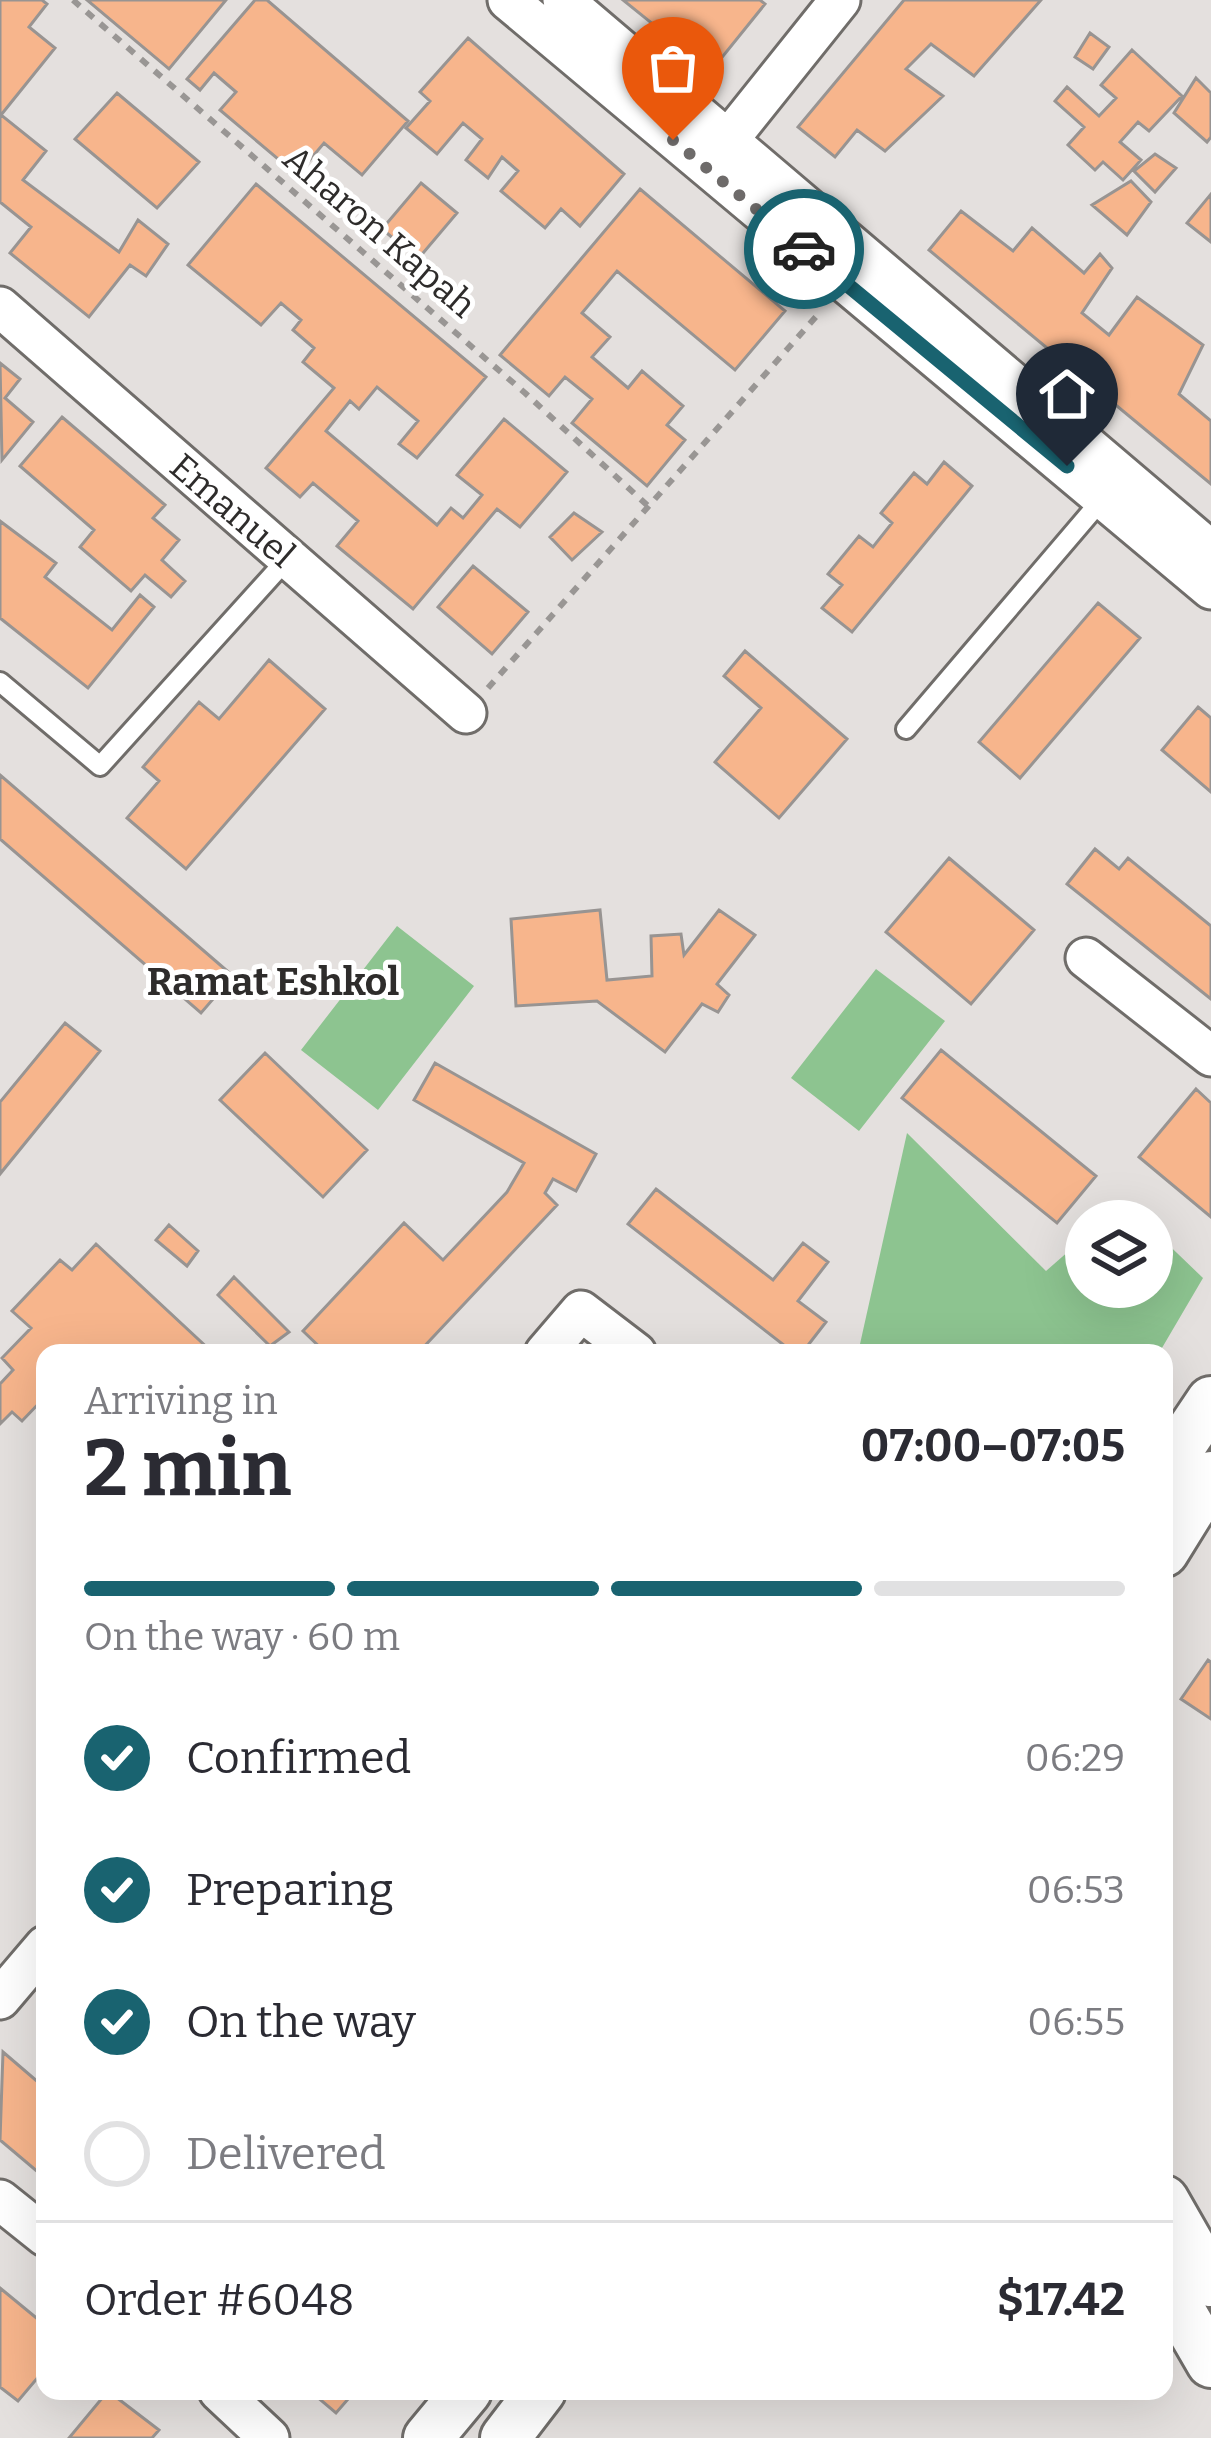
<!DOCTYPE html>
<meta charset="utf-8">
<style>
:root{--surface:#fff;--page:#f2f2f3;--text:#2b2b33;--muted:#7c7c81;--line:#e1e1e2;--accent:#196370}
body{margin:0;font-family:Bitter,serif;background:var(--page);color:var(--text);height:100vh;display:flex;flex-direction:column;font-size:45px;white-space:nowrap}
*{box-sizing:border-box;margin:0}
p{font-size:39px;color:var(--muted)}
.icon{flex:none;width:66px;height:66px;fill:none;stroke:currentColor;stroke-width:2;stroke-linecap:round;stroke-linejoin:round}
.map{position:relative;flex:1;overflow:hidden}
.drawer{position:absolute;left:36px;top:1344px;width:1137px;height:1056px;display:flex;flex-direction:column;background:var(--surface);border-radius:24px;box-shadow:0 12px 48px #0002}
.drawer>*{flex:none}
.fabs{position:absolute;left:1065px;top:1200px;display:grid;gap:24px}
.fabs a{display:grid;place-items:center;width:108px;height:108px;border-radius:50%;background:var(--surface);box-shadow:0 12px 48px #0002;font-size:60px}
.pin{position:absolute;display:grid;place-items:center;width:102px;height:102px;color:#fff;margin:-123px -51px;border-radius:50% 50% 50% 0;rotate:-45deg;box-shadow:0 0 12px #0007}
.pin .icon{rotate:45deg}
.courier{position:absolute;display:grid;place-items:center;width:120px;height:120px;margin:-60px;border:9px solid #196370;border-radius:50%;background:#fff;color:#222;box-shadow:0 3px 15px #0007}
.head em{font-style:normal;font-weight:700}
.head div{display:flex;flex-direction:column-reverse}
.head{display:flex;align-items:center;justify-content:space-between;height:204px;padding:0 48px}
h1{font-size:78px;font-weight:700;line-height:90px}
.bar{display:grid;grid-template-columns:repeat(4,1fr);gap:18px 12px;align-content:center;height:144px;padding:0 48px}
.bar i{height:15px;border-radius:9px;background:var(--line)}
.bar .active{background:var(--accent)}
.bar p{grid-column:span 4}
.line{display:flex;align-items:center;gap:30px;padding:0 48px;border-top:3px solid var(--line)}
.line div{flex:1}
ol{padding:0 48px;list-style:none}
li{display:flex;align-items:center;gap:36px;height:132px}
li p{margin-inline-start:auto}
li .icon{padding:12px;border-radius:50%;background:var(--accent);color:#fff;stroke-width:4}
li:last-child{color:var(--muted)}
li i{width:66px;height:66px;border:6px solid var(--line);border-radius:50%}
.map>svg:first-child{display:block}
.green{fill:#8dc490}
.building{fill:#f7b58c;stroke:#989492;stroke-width:3}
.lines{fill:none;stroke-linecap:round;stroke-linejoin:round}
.service-casing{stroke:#706d6a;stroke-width:24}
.minor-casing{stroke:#706d6a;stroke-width:45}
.tertiary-casing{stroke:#706d6a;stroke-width:54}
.path{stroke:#999694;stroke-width:6;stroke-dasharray:9 9;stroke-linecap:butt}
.service{stroke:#fff;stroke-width:18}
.minor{stroke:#fff;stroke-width:39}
.tertiary{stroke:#fff;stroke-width:48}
.done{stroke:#6e6b6a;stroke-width:12;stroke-dasharray:0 21.6}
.route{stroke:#196370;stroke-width:15}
.labels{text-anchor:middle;stroke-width:10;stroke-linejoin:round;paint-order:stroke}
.street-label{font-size:36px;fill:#2e2c2b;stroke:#fff}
.neighbourhood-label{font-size:39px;font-weight:bold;fill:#2e2c2b;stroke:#fff}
</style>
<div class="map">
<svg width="1211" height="2438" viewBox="0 0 1211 2438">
<rect width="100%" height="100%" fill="#e4e0de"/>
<path class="green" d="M397,926L474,986L378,1110L301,1050Z
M876,969L945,1021L859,1131L791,1078Z
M907,1133L1046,1271L1086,1236V1287H1152V1229L1203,1278L1159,1353H858Z"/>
<path class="building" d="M0,0H42L47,4L29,27L55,48L1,115L46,151L23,180L119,252L138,220L168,244L146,276L130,265L89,317L10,253L31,227L0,202Z
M87,0H226L169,69Z
M255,0H267L408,121L362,175L324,143L297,175L220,110L236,92L214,73L200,90L187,79Z
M623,0H760L765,4L711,71Z
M904,0H1041L974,76L931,44L906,69L943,96L885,151L857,130L835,157L798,127Z
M1090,33L1109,47L1093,69L1075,57Z
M468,38L624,174L580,226L561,209L545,228L501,191L518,171L502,157L488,178L466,160L482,139L463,123L437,154L406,128L430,101L420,92Z
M1132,50L1182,96L1149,131L1138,122L1120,142L1141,160L1123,180L1103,162L1095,170L1068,145L1084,127L1055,101L1067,87L1099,116L1116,98L1101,85Z
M1196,78L1211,93V137L1207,142L1174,113Z
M117,93L199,162L157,208L75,139Z
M1155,154L1176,168L1155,192L1134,171Z
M1131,181L1151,202L1127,235L1092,205Z
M421,183L457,213L418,259L382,229Z
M256,184L486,377L417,458L399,444L418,421L377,387L359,409L350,401L326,431L437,525L451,508L463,518L482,495L457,475L504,419L567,472L520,527L497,509L413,609L337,546L358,521L313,483L300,497L266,468L334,388L303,362L314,348L293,330L301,320L281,303L261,325L188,265Z
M640,189L785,311L735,370L617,271L582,313L610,337L592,357L628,388L642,371L683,406L667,425L685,440L647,486L572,423L592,399L565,377L549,396L500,355Z
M1211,194V242L1187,223Z
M961,211L1013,251L1032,228L1084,273L1100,254L1112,268L1082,313L1109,335L1137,297L1203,345L1179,394L1211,421V484L929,250Z
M0,363L20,379L5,398L33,422L2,460Z
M62,417L165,505L153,518L179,540L162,560L185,581L171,597L145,575L131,591L80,547L94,530L20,466Z
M944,462L972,486L852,632L822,608L842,585L828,574L859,536L873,547L892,523L881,513L914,473L927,484Z
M574,513L602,532L572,560L550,537Z
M0,521L56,563L45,577L112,630L140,595L154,607L88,688L0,618Z
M473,566L528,612L492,654L438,607Z
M1098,603L1140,638L1020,778L979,742Z
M745,651L847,739L779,818L715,762L761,708L724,676Z
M269,660L325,709L186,869L127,818L159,781L143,767L199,702L219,719Z
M1198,707L1211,718V792L1162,750Z
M0,775L233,976L201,1013L0,839Z
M1095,849L1119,869L1128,858L1211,926V999L1067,884Z
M949,858L1034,930L971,1004L886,932Z
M600,910L607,980L652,976L651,936L681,934L684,955L719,910L755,935L717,984L729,995L718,1012L702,1004L665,1052L597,1001L516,1006L511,919Z
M65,1023L100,1051L0,1174V1102Z
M941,1050L1096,1176L1057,1223L902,1098Z
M265,1053L367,1150L323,1197L220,1100Z
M435,1063L596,1154L576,1191L553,1179L545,1193L557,1205L418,1353H326L303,1331L404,1223L443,1260L507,1192L524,1163L414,1100Z
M1196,1089L1211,1103V1217L1139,1157Z
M656,1189L773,1280L803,1243L828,1262L798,1301L826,1322L802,1353H794L628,1224Z
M169,1225L198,1251L187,1266L156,1240Z
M96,1244L213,1353H45V1397L22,1421L12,1412L0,1424V1384L13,1370L2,1358L31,1328L12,1311L60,1260L72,1270Z
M234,1277L289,1332L270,1346L218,1295Z
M1208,1660L1211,1662V1719L1181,1699Z
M3,2052L45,2088V2178L0,2140Z
M0,2288L45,2325V2369L18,2401L0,2387Z
M108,2391L159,2430L152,2438H69Z
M310,2391H355L336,2413Z"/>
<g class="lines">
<g class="service-casing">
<path id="service" d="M0,682L100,766L288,558
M906,729L1104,497"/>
</g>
<g class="minor-casing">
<path id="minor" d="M508,0L1211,589
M563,0L1211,551
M712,160L840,0
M0,307L466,713
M1086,958L1211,1056
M545,1353L581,1311L636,1353
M0,1999L45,1946
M0,2200L45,2236
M219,2391L269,2438"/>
</g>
<g class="tertiary-casing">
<path id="tertiary" d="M1164,1471L1211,1401
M1164,1552L1211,1476
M1164,2200L1211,2282
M1164,2282L1211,2363
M428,2438L467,2391
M505,2438L541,2391"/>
</g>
<path class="path" d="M73,0L525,393L648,506
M488,688L821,311"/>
<use href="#service" class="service"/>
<use href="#minor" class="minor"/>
<use href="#tertiary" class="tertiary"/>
</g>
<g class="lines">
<path class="done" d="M673,140L804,249"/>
<path class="route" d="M804,249L1067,466"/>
</g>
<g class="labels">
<g class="street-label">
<text transform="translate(380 231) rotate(41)" y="13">Aharon Kapah</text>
<text transform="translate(233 510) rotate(41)" y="13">Emanuel</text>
</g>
<g class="neighbourhood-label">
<text x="273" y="995">Ramat Eshkol</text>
</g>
</g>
</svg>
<div class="fabs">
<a><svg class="icon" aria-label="layers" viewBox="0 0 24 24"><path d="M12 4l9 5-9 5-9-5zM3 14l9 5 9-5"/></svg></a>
</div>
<div class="pin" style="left:673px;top:140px;background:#ea580c"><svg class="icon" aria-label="bag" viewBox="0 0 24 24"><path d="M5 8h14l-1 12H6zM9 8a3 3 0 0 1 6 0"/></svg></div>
<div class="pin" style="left:1067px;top:466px;background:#1f2937"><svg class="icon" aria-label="home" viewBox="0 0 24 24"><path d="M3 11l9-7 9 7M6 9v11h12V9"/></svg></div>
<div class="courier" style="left:804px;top:249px"><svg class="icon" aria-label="car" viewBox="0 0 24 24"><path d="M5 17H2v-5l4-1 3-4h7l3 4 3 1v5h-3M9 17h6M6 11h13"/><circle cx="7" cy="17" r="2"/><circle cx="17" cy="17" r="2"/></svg></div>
<section class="drawer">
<div class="head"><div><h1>2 min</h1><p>Arriving in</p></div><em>07:00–07:05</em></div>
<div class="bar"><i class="active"></i><i class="active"></i><i class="active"></i><i></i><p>On the way · 60 m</p></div>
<ol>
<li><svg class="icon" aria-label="check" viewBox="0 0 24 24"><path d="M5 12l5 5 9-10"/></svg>Confirmed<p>06:29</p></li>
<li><svg class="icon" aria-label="check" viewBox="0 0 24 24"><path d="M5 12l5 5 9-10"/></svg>Preparing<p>06:53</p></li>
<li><svg class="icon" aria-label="check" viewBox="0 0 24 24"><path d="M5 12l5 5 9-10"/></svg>On the way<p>06:55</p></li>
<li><i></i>Delivered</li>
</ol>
<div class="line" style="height:156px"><div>Order #6048</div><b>$17.42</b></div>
</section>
</div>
